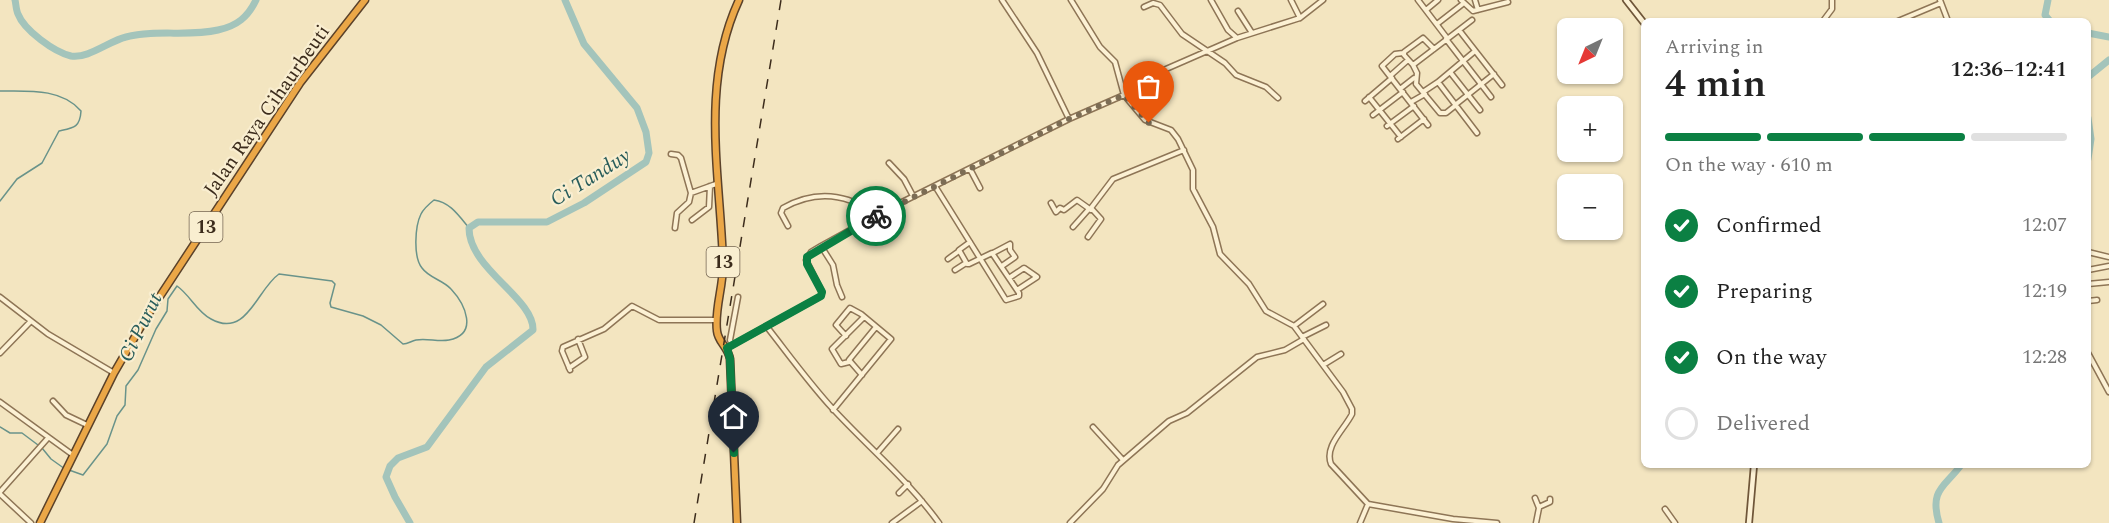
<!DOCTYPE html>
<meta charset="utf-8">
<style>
:root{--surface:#fff;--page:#f6f6f6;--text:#222;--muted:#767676;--line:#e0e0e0;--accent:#0b8043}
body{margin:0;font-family:Spectral,serif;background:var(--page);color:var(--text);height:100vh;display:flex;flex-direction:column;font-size:22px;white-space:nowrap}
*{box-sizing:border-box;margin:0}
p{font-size:20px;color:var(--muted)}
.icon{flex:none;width:33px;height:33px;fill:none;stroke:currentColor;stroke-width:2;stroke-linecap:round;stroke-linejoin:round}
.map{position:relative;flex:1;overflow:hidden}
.sheet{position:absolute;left:1641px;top:18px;width:450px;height:450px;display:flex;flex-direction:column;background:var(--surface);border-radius:9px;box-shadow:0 2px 4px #0004}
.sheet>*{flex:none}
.needle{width:39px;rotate:223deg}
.tools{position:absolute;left:1557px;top:18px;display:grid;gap:12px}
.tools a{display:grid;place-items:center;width:66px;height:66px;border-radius:9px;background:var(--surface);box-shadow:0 2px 4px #0004;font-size:30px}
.pin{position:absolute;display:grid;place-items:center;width:51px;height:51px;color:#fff;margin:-62px -26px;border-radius:50% 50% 50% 0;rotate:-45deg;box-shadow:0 0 6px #0007}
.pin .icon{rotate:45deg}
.courier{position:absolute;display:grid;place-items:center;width:60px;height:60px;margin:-30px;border:4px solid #0b8043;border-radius:50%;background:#fff;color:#222;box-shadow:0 2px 8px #0007}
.head em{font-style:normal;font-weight:600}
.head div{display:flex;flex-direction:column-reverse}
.head{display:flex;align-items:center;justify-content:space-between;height:102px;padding:0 24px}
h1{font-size:39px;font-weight:600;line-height:45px}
.bar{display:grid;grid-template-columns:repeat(4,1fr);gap:9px 6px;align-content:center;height:72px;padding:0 24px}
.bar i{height:8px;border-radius:4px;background:var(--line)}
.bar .selected{background:var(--accent)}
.bar p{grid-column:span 4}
ol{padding:0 24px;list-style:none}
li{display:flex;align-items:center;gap:18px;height:66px}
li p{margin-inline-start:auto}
li .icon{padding:6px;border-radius:50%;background:var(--accent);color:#fff;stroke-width:4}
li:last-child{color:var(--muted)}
li i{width:33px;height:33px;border:3px solid var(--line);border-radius:50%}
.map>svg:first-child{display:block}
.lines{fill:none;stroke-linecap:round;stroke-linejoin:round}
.stream{stroke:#69938a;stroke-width:1.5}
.river{stroke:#a3c4bb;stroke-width:7}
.street-casing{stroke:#8e7556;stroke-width:7}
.secondary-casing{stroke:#6f5639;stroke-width:8}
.highway-casing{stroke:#5b422a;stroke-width:9}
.street{stroke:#fcf1d4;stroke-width:4}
.secondary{stroke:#fcf1d4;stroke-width:4.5}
.highway{stroke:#eba747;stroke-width:6}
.rail{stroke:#3c2c1c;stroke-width:1.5;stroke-dasharray:10 10;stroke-linecap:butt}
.done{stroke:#7c6d55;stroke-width:6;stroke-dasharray:0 10.8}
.route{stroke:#0b8043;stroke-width:8}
.labels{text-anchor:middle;stroke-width:4.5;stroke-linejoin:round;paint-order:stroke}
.shield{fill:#f9eed0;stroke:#756652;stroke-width:1.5}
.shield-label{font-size:18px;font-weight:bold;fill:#3c2c1c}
.street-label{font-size:20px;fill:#3c2c1c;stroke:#f9eed0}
.water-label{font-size:21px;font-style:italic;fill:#295d5b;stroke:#f9eed0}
</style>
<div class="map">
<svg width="2109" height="523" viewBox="0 0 2109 523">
<rect width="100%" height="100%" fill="#f3e5c0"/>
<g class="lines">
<path class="stream" d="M0,91C27,91 62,88 81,111C80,128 73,128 59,131L42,163L17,179L0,201
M0,427L10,433H22L38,445
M42,448L51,459L65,469
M69,470L83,475L107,444L117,416L125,405L126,386L138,370L156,329L167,311L168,299L177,286C190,295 197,312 211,319C247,339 257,289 279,274L332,281L335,284L330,303L331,307L363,316L381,325L403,344C408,344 411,341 416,340C427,338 438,342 449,340C479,334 465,304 451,289C443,280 429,278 422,268C413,257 415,226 421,214C424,208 429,204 434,200C450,202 459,216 469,228"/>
<path class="river" d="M15,0C16,4 16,10 18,14C24,30 54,52 71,56C88,59 109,41 126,37C157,29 188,37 218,30C237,26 248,17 256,0
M2048,0L2045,15L2050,21
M2088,33L2109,37
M2088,77L2109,60
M2088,118L2091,139L2088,159
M410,523L395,497L386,477L390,466L398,458L427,447L486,367L533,330C534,298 469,269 469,228L478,222H547L584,203L646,162L649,153L646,132L637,108L584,44L565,0
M1939,523C1929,489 1945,487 1961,465"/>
<g class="street-casing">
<path id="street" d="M1002,0L1037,53L1069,119
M1071,0L1100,47L1115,62L1124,95L1145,120L1171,130L1178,139L1193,170V189L1213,227L1220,254L1249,284L1266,311L1294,326L1343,392L1352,409V414C1344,430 1324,446 1331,464L1368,504L1453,519L1497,523
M1211,0L1228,30L1237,38
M1291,0L1300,18
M1418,0L1447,38
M1461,0L1473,11L1508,2
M1475,0L1478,10
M1940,0L1948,21
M1144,7L1153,3L1160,5L1182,34L1225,63L1236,75L1266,87L1278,98
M1426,10L1438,0
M1238,11L1252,33
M1823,21L1832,9V0
M1898,21L1941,3
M1437,24L1464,3
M1459,30L1472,20
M1446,39L1491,97
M1403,53L1395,54L1382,66L1428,125
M1413,65L1404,55V52L1423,38L1434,49
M1450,72L1480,110
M1390,76L1408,60
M1438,82L1475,51
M1400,89L1414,78
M1423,92L1438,82L1477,133
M1369,97L1401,137
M1365,101L1392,78
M1411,102L1425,94
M1455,105L1494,74
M1456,105L1446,113H1440L1416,84L1417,73L1413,65L1459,30L1502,85
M1373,115L1403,92
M1387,126L1414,106
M1398,139L1424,119
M671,154L678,155L681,158L691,193
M889,163L904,179L913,196
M970,169L980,188
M935,186C959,224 982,262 1006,300L1019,296V293L992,253L969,264H967L959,250L970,242
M1051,203L1056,212L1060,208L1064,210L1077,200L1091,210
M692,220L709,207L710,186
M788,226L781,213L783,208C815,190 847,193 876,215
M1073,227L1089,209
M675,228L677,213L689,202L691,193L716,184
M1088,237L1101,219L1091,208L1113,179L1184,150
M821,246L833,265L837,285L842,297
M2088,252L2109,257
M993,253L1010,244V250L1015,257L1002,266
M948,259L959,251
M955,270L966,263
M2088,270L2109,266
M1009,278L1024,268L1037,277L1017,290
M2088,284L2109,282
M0,297L48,334L114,373
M2088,301L2097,300
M1294,326L1323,304
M767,327C789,355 809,383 833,409C868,447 908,480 939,523
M1302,337L1326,325
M732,345L730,340L738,297
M727,348L821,296L822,292L806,260L811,252L821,246L888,209L1069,119L1124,95L1150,76L1237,38L1300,18L1323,0
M0,353L30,322
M2088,353L2109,392
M849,362L841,364L832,349L864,317
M1323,365L1341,354
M569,368L585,357L578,339
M570,370L562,351L563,347L604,329L632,306L659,320H717
M862,375L849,360L876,327
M53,401L66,415L87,425
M0,402L73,455
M833,410L891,339L861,314L850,308L836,325L846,336
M1093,427L1123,460
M878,452L898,429
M0,492L48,438
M899,493L908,484
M0,494L31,523
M1535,498L1539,508L1536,523
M1539,507L1550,502V499
M1665,509L1675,523
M892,523L922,501
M1070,523L1103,489L1118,465L1169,421L1187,413L1257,357L1285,350L1304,339
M1360,523L1368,504"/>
</g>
<g class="secondary-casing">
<path id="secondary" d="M1626,0L1644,23
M1749,523L1754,465"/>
</g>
<g class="highway-casing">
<path id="highway" d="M40,523L114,373L147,316L300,83L365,0
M737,523L730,359C728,347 718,342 717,331C714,309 724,285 723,262C720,174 700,84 739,0"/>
</g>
<use href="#street" class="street"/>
<use href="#secondary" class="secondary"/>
<use href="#highway" class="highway"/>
<path class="rail" d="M694,523L781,0"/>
</g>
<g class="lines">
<path class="done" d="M876,216L1069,119L1124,95L1149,123"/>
<path class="route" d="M734,453L730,359L727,348L821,296L822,292L807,264V257L876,216"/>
</g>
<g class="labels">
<g class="shield">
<rect x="189.5" y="212" width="33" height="30" rx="4.5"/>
<rect x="706.5" y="247" width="33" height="30" rx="4.5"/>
</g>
<g class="shield-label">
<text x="206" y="233">13</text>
<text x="723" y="268">13</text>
</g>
<g class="street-label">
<text transform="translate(266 110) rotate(-55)" y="7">Jalan Raya Cihaurbeuti</text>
</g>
<g class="water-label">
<text transform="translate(590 177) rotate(-32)" y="7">Ci Tanduy</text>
<text transform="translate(140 327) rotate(-64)" y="7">Ci Purut</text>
</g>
</g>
</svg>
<div class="tools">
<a><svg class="needle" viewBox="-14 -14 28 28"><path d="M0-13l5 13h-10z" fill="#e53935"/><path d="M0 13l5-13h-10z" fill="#767676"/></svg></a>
<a>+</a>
<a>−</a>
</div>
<div class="pin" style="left:1149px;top:123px;background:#ea580c"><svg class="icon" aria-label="bag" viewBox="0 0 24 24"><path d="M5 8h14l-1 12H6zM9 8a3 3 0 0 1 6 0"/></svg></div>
<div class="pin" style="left:734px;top:453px;background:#1f2937"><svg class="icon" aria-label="home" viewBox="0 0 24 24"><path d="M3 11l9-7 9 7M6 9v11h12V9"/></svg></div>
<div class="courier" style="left:876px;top:216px"><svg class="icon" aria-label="bike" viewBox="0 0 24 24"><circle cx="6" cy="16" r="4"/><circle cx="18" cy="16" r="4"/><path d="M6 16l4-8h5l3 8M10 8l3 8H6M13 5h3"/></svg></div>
<section class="sheet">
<div class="head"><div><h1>4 min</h1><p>Arriving in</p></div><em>12:36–12:41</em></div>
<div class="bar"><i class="selected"></i><i class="selected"></i><i class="selected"></i><i></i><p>On the way · 610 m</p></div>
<ol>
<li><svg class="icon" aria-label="check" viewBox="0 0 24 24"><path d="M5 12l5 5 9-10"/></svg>Confirmed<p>12:07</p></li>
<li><svg class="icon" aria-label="check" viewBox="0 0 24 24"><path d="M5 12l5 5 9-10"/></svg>Preparing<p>12:19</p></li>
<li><svg class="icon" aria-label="check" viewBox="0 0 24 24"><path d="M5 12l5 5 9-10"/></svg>On the way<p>12:28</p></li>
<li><i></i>Delivered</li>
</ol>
</section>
</div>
